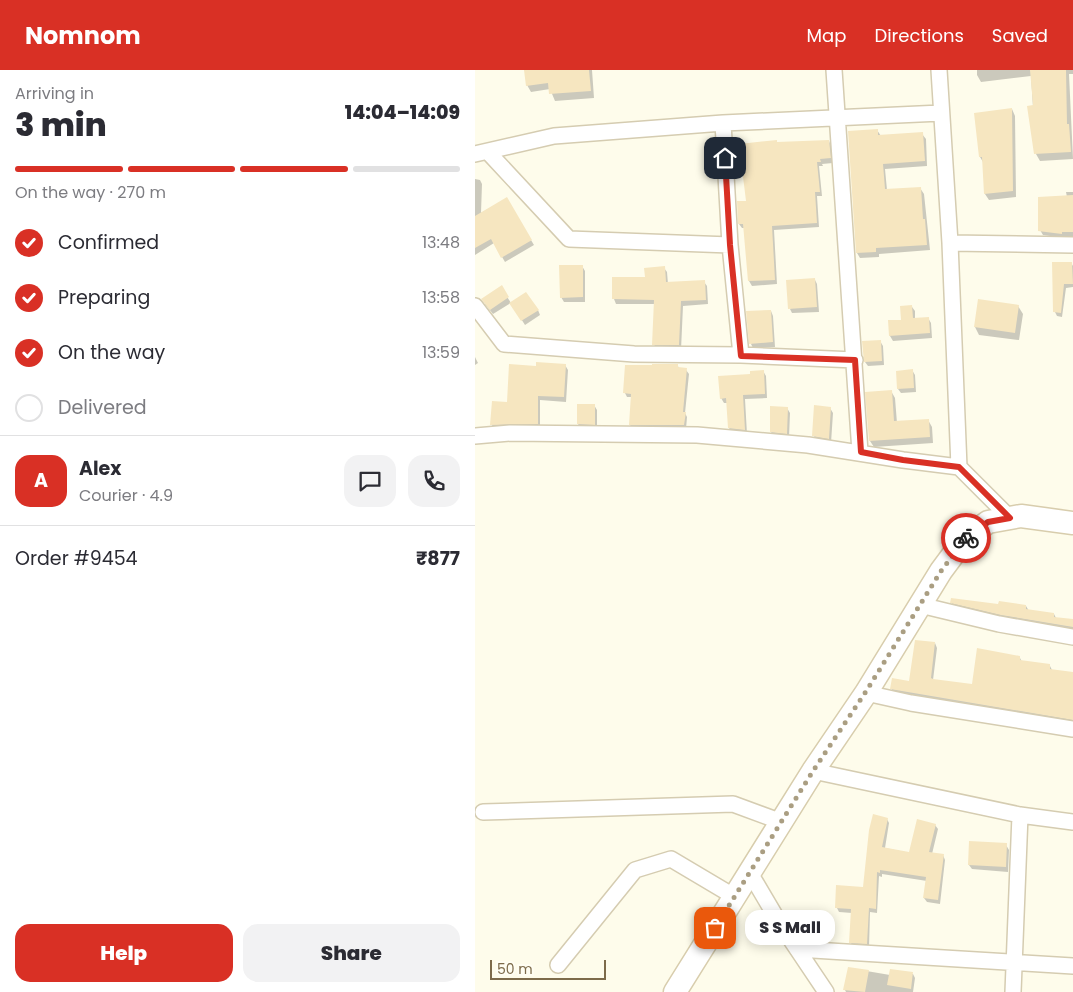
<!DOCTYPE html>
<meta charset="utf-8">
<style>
:root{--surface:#fff;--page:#f2f2f3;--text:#2b2b33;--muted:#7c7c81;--line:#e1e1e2;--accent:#d93025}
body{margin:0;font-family:Poppins,sans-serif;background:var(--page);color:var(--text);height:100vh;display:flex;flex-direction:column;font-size:19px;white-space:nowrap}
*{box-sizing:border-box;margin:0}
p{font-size:16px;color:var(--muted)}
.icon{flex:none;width:28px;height:28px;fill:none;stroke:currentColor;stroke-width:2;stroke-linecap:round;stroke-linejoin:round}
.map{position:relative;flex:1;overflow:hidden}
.panel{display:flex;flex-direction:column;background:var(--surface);width:475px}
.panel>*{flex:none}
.scale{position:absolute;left:15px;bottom:12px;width:116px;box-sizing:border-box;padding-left:5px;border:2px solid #7d6b4a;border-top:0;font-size:14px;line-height:18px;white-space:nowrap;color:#7d6b4a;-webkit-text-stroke:4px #fffef3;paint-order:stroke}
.pin{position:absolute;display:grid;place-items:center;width:42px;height:42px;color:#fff;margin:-21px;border-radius:10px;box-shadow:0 2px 8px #0006}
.courier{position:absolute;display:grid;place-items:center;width:50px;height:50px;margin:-25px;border:4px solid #d93025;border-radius:50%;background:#fff;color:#222;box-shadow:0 1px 6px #0007}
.bubble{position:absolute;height:35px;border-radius:15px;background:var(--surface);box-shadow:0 2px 12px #0003;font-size:16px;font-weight:800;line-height:35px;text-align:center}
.summary em{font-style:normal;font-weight:800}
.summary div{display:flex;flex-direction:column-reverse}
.summary{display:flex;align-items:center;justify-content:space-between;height:85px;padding:0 15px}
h1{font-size:32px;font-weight:800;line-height:38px}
.bar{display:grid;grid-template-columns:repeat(4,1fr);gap:8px 5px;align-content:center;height:60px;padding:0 15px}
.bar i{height:6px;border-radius:4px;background:var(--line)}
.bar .current{background:var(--accent)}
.bar p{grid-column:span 4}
.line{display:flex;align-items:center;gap:12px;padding:0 15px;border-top:1px solid var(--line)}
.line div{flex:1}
.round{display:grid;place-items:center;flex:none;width:52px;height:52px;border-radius:15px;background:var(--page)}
ol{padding:0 15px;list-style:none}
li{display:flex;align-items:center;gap:15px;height:55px}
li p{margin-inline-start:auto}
li .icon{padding:5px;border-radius:50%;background:var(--accent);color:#fff;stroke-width:4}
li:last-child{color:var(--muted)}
li i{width:28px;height:28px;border:2px solid var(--line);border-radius:50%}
.action{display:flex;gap:10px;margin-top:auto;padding:10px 15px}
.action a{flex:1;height:58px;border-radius:15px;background:var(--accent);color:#fff;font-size:20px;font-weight:800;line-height:58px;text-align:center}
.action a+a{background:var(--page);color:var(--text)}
header{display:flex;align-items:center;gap:30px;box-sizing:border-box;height:70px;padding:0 25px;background:var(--accent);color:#fff}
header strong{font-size:24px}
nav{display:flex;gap:28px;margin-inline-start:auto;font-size:18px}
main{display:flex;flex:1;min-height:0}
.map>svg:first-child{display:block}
.shadow{fill:#0003}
.building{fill:#f6e6c0}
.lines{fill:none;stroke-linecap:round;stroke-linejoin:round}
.minor-casing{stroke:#d5ccb1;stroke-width:18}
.secondary-casing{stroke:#d8cdad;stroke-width:25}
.minor{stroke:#fff;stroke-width:15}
.secondary{stroke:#fff;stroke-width:22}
.done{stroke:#aa9e82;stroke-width:5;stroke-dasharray:0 9}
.route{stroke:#d93025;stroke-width:6}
</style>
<header>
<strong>Nomnom</strong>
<nav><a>Map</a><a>Directions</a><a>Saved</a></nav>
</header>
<main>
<section class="panel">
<div class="summary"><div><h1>3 min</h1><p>Arriving in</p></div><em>14:04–14:09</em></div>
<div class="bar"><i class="current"></i><i class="current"></i><i class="current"></i><i></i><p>On the way · 270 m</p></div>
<ol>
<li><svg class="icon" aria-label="check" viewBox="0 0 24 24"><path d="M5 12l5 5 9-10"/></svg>Confirmed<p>13:48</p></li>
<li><svg class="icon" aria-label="check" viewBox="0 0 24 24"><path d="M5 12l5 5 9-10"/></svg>Preparing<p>13:58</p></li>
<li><svg class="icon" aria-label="check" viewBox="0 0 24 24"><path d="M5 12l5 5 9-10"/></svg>On the way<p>13:59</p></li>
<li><i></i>Delivered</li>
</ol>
<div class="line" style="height:90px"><b class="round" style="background:var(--accent);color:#fff">A</b><div><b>Alex</b><p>Courier · 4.9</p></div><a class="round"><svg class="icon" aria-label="chat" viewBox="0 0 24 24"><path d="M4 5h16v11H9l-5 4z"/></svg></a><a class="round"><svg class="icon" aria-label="phone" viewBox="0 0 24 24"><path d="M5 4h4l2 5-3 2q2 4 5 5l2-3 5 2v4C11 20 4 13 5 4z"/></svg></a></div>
<div class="line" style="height:65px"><div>Order #9454</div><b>₹877</b></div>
<div class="action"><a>Help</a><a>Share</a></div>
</section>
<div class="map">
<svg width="598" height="922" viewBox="0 0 598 922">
<rect width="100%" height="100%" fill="#fefceb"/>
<path class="shadow" d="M50,0H117L119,28L80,31L75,19L56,22L52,15Z
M502,0H598V4H594L598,89L565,91L561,84L556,6L506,12L502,5Z
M537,39L540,46L541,127L514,130L510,124L508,92L505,87Z
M402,60L406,66L447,64L451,69L452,96L410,99L412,120L445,118L449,124L455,180L404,184V187L385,188L382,183Z
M354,71L356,76L358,93L347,94L348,96H344L347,126H342L344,157L299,160L302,214L277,216L274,211L270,158H267L264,154L272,132L302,73Z
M0,109L5,110L7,114L6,143L31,129L59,175L30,192L19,173L0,185Z
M591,122H598V166H589V168L568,165L565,160L592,127Z
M579,193H596L598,196V217L591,218L587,247L582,246L580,242Z
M107,196L110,201V232H89L86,227Z
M189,198L192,202L193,214L229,212L232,216L233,234L208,236L206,280L181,279L179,274L180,234H141L139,229Z
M340,210L342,214L344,242L317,243L315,239Z
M26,217L36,233L63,240L65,245L50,255L36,233L18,244L10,234Z
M543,236L548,244L544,270L504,265L500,257Z
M437,237L440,241V249L453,248L456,253L457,268L418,271L415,266L414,251H427Z
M296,241L298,246L300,277L278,278L276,274Z
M405,271L408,276L409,295L393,296L390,292Z
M0,287L3,293L0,295Z
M90,295L93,300L91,332L65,330V358L19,360L17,355L18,332L33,333L62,297Z
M202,295L205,299L211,300L214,304L210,343L212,347L211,359H158L155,355L157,327H152L150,323Z
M437,300L440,305L441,322L426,323L423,319Z
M288,301L291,306L292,328L270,329L272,364L257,363L254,358L253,333H249L246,328L276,306Z
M416,321L420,328L422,353L453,350L457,357L458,373L399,377L395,371Z
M119,335L122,340V359H106L103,354Z
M312,338L315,343L314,368L299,367L296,362Z
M355,338L358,343L356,373L342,371L339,366Z
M476,532L551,536L554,541L579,544L581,548L598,551V562L480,538Z
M460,573L462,578L458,610L498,616L545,588L547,592L575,596L577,600L598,603V653L419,623L416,618L436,612Z
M412,749L414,753L410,778L435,783L460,755L463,759L457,784L468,785L470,790L465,834L452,832L449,828L452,811L407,804V807L404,806L402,843L395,842L394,878L378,877L376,873L377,843L364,842L362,838L389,818Z
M531,775L534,780L533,802L497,799L494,795Z
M313,847L341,850L343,854L342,867L325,866Z
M374,898L415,905L438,904L440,908L438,922H371L370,920Z"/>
<path class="building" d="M49,0H114L116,21L74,24L73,13L51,16Z
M555,0H591L592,54H594L596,82L559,84L552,36L558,35Z
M537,38L538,121L509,124L507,87H504L499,43Z
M403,59V65L448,62L450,91L408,94L410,119L446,117L448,149H450L452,175L401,178V182L381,183L373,61Z
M302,70V72L354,70L356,88L345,89L346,92H342L345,122H340L342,153L297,156L300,210L273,211L268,154H263L262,131H271L264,74Z
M598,125V162H587V164L563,161V127Z
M32,127L57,170L26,188L16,169L0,178V146Z
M577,192H597L598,214H589L586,243L578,242Z
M84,195H108V227L85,228Z
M190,196L191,212L230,210L231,230L206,231L204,275H177L179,230L137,229V207H170L169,198Z
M340,208L342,237L313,239L311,210Z
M27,215L34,227L15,240L6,229Z
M51,222L64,240L46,251L34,233Z
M503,229L544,235L540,263L499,257Z
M437,235L438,248L454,247L455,263L414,266L413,250H426L425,236Z
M296,240L298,272L274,274L271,241Z
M406,270L407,291L389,292L387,271Z
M61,292L91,294L89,327L63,326V354L15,355L17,331L32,332L34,294L61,296Z
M177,294H203V297L212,298L208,342H211L209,355H154L156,324L148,323L150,295H177Z
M438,299L439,318L422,319L421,301Z
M289,300L290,324L268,325L270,360L253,358L251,328L245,329L243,306L275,304V301Z
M417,320L419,351L454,349L455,367L394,371L390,322Z
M102,334H120V355L102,354Z
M339,335L356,337L354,369L337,366Z
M295,336L313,337L312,364L295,362Z
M476,528L523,534L524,531L551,535V539L579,543V547L598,549V557L526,545L475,533Z
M440,570L460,572L456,608L458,609L497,614L502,578L545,586V590L575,594V599L598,602V650L415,619L417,608L434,611Z
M398,744L413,748L407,777L434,782L442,749L461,754L454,782L469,784L463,830L448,828L451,807L405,800V803L402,802L401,839L394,838L392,874L374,873L376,839L360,838L361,815L388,817L394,760Z
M494,771L532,773L531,797L493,795Z
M311,845L341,848L340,863L321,861Z
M373,897L394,900L390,922L368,920Z
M415,899L438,902L436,919L412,915Z"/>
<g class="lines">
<g class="minor-casing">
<path id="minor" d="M359,0L385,382
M464,0L475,173L484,397
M248,53L255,175L266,285
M13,82L94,169L255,175
M0,84L79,66L248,53L466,43
M475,173L598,175
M0,236L29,274L159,284L266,285L380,290
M0,366L35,363L222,365L333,375L428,390L484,397L535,448
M445,535L524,554L598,567
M391,623L436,633L598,659
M338,701L545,745L598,752
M8,742L258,734L307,752
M275,803L304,852L351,922
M322,879L598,896
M83,895L160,800L196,789L260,827
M538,922L545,745"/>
</g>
<g class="secondary-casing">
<path id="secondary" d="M200,922L338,701L391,623L466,501L489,470L513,452L546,446L598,453"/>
</g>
<use href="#minor" class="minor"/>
<use href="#secondary" class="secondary"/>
</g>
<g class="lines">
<path class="done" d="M240,858L338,701L390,623L466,501L491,468"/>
<path class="route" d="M250,88L255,175L266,286L380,290L386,382L428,390L484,397L535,448L513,452L491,468"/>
</g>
</svg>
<div class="scale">50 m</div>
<div class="pin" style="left:240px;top:858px;background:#ea580c"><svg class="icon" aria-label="bag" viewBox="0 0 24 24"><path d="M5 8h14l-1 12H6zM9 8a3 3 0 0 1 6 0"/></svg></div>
<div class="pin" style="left:250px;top:88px;background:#1f2937"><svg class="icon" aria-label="home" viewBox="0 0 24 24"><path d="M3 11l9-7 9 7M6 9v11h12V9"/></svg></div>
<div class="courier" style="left:491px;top:468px"><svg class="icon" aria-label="bike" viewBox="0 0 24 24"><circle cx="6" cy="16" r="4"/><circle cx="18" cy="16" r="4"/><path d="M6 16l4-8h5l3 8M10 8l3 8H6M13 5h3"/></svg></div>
<div class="bubble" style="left:270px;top:840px;width:90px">S S Mall</div>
</div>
</main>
